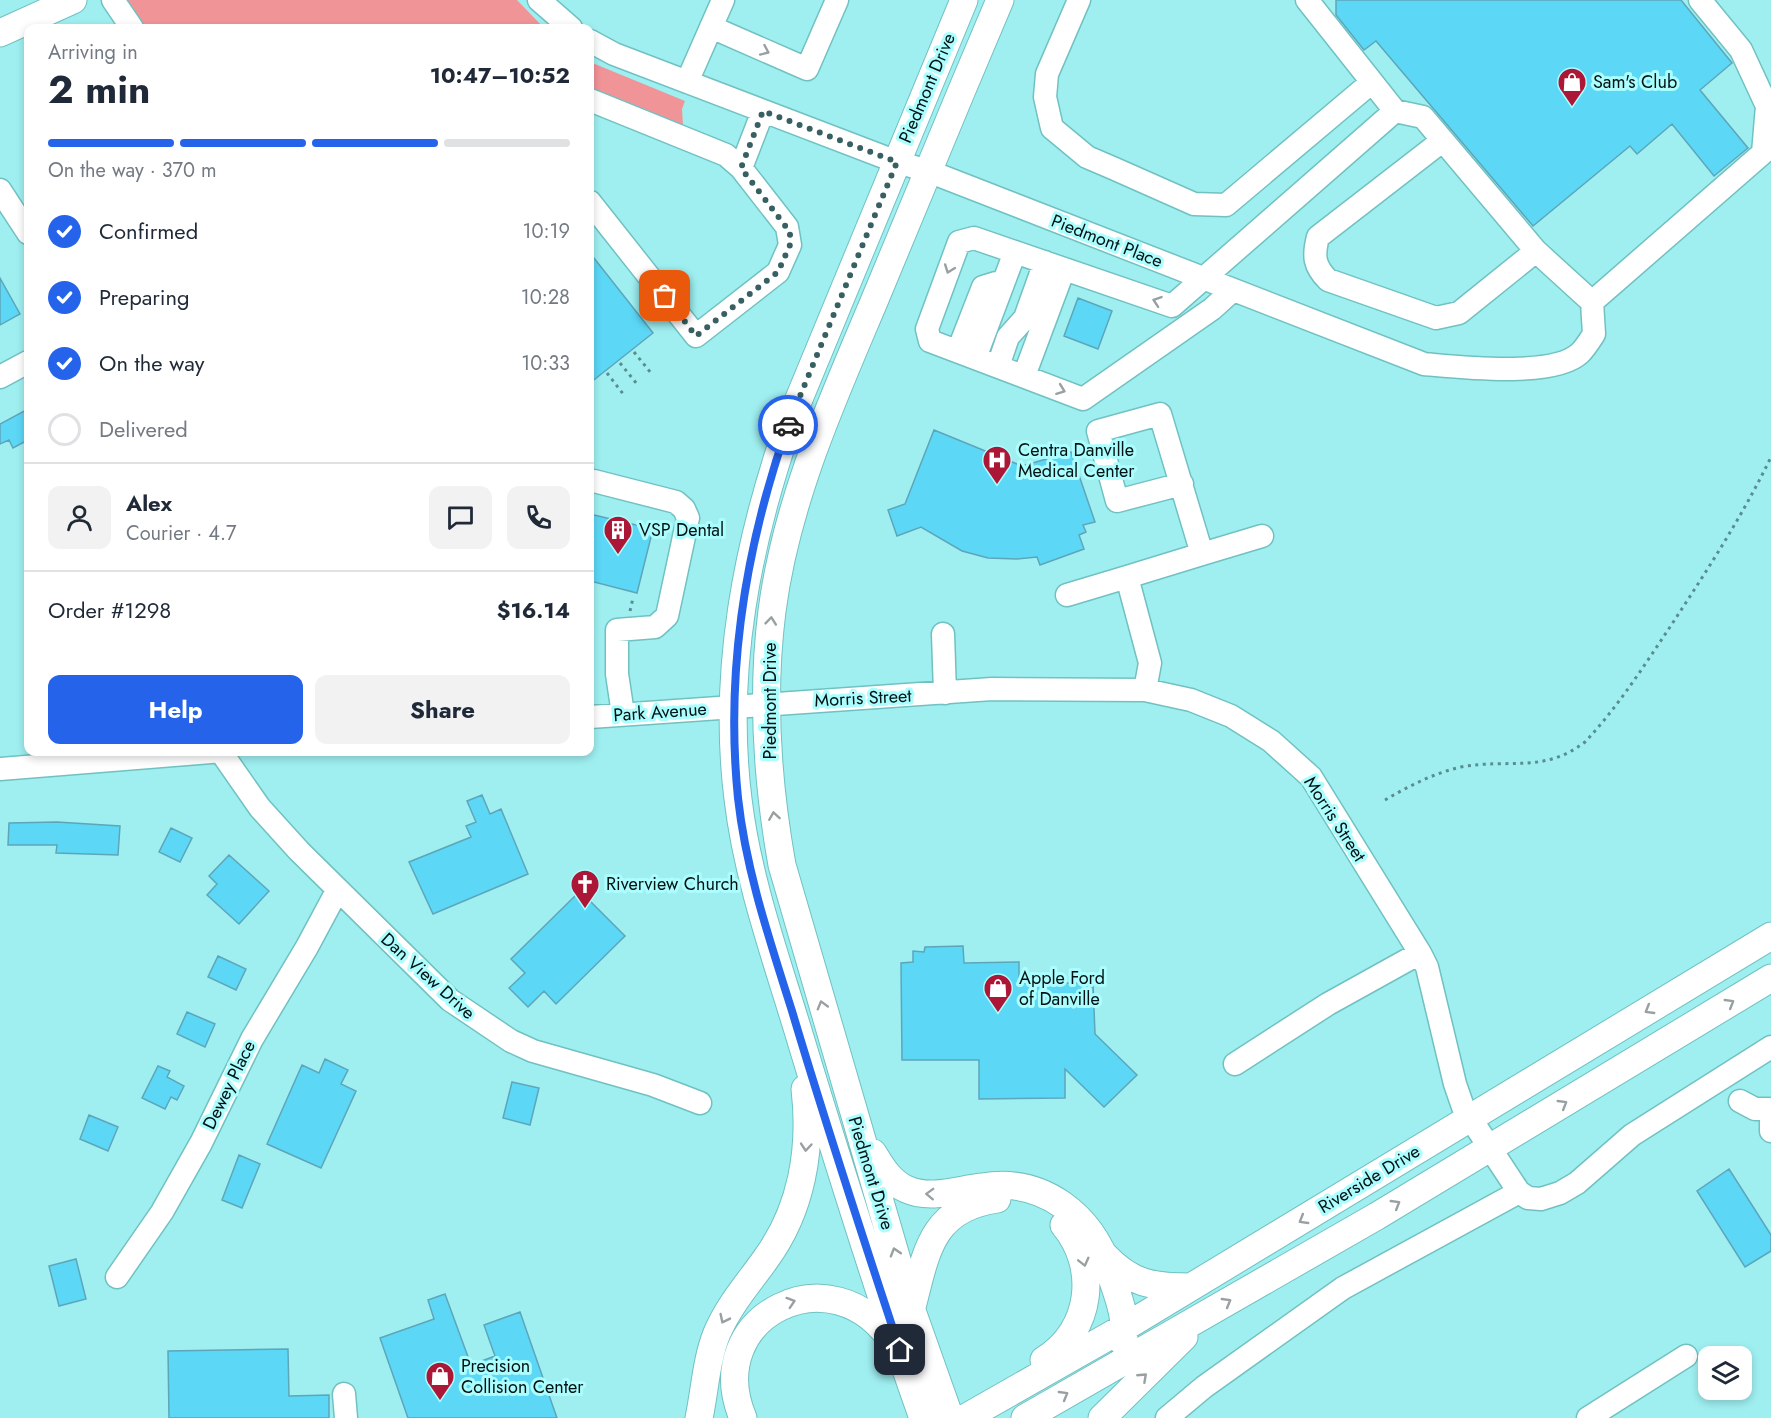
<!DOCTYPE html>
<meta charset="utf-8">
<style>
:root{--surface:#fff;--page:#f2f2f3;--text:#1f2937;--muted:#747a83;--line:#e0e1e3;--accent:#2563eb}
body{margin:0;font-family:Jost,sans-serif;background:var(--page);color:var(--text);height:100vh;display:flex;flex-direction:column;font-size:22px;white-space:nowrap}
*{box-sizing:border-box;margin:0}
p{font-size:20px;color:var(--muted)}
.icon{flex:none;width:33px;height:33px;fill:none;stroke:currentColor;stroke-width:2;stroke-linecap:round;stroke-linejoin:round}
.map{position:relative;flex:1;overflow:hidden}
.sheet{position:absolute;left:24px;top:24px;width:570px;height:732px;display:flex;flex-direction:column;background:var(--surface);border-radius:12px;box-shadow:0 3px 9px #0003}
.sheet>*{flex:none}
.buttons{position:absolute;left:1698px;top:1346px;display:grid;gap:12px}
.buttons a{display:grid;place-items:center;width:54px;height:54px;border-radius:12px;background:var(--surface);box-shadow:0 3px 9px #0003;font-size:30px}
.pin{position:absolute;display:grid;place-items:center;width:51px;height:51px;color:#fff;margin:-26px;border-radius:12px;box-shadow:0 3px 9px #0006}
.courier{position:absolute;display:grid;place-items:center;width:60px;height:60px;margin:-30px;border:4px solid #2563eb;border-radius:50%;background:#fff;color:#222;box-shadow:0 2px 8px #0007}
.headline em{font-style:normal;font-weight:700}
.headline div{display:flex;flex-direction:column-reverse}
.headline{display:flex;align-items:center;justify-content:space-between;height:102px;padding:0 24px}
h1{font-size:39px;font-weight:700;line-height:45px}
.bar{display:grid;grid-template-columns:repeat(4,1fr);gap:9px 6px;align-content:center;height:72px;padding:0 24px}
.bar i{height:8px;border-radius:4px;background:var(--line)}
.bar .on{background:var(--accent)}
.bar p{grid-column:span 4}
.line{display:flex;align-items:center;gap:15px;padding:0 24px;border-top:2px solid var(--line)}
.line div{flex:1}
.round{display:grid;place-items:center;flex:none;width:63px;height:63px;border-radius:12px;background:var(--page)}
ol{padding:0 24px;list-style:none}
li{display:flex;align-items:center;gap:18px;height:66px}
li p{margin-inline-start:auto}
li .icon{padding:6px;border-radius:50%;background:var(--accent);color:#fff;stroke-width:4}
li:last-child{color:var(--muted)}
li i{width:33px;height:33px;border:3px solid var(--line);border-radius:50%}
.cta{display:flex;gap:12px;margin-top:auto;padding:12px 24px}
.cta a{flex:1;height:69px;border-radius:12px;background:var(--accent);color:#fff;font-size:24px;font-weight:700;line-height:69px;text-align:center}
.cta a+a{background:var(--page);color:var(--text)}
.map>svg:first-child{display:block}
.green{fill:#f19498}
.building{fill:#5cd7f6;stroke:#5da6ba;stroke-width:1.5}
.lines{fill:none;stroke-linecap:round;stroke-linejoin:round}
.minor-casing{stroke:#71c1c2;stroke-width:25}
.major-casing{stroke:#71c1c2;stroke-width:29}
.path{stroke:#598d8f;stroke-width:3;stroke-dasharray:3 4.5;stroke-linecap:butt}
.minor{stroke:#fff;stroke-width:22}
.major{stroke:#fff;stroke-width:27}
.oneway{stroke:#99a0a1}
.done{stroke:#385f61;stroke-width:6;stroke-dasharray:0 10.8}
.route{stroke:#2563eb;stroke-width:8}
.labels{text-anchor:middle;stroke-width:6;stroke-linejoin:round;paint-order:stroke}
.poi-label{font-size:18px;fill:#001213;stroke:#acfdfe;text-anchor:start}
.street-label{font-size:18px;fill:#001213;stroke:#acfdfe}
</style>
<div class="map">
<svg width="1771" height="1418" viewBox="0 0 1771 1418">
<rect width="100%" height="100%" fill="#9feff1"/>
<path class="green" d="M124,0H517L544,28H145Z
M590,62L685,101L682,109L683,125L590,88Z"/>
<path class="building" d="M1336,0H1681L1732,63L1700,90L1748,148L1714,176L1672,124L1637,154L1630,146L1533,226L1376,41L1364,50L1336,15Z
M590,253L653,333L590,383Z
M0,278L20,314L0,325Z
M1078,298L1112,311L1098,349L1064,336Z
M28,409V440L13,448L9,440L0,444V424Z
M934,430L1022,466L1071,452L1095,522L1083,525L1086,532L1079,535L1084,549L1040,565L1037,557L1017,559L988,558L962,551L921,527L897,536L888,510L905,504Z
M590,514L653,529L637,593L590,581Z
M482,795L490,814L501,809L528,874L433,914L409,862L471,837L466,826L476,822L467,801Z
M57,822L120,826L118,855L56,853L57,845H8L9,823Z
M171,828L192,838L180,862L159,852Z
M229,855L269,891L239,924L207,895L217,884L209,876Z
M580,891L625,936L556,1004L544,991L528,1007L509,988L525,973L511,959Z
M963,946L964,963L1019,962V983H1093L1095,1034L1137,1075L1104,1107L1065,1069V1098L979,1099V1060H902L901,963L913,962V951L924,952L925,947Z
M218,956L246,969L236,990L208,977Z
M187,1012L215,1024L205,1047L177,1034Z
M325,1059L348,1070L341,1084L356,1091L321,1168L267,1144L302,1065L319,1073Z
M158,1066L170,1071L167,1077L184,1086L177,1100L171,1097L165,1109L142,1098Z
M512,1082L539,1088L530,1125L503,1118Z
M89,1115L118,1127L108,1151L80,1139Z
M239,1155L260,1164L242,1208L222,1200Z
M1729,1169L1771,1235V1251L1745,1267L1697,1191Z
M76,1259L86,1299L59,1306L49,1266Z
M445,1294L471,1365L495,1356L484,1325L520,1312L557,1418H408L380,1338L434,1319L428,1300Z
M288,1349L289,1396L329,1395V1418H169L168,1351Z"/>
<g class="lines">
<g class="minor-casing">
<path id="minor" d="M113,0L132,28
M539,0L571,28
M1079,0L1047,74L1045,97L1052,128L1087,157L1115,169L1194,204L1226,205L1372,82
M1307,0L1395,111L1423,117L1536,251L1592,302
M711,27L807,69L837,0
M590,41L614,54L897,162L928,171L1424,364C1459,367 1554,378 1580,353C1586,347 1590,340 1594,334L1592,302
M687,82L723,0
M590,100L726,155L741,168L787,227L790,245L778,272L696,336L590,202
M1442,141L1318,237C1313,256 1314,266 1328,280L1436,318L1459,313L1536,251
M741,168L763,111
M0,190L28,233
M1233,290L1212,309L1083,399L930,341L927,329L959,242L974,238L1172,306L1395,111
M1592,302L1763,153L1767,106L1741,50L1700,0
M958,351L983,287L996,283
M975,358L1015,252
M998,366L1008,337L1025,318L1045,262
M1024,376L1064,269
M0,377L28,362
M594,481L676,502L684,509L688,518L667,616L655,627L617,630V674L623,714
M1202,554L1262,536
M1067,595L1127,577
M943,634L945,693
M1145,690L1150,663L1127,577L1202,554L1160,414L1098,431L1117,501L1182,484
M590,717L992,689L1145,690L1191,700L1231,716L1271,741L1311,777L1420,953L1427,967L1455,1084L1463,1107L1519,1192
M221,752L260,808L299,851L450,1000L511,1041L533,1051L653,1085L700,1103
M0,769L211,752
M1235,1064L1328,1004L1420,953
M1740,1101L1755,1109H1769
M1771,1122V1131
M117,1277L162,1212L201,1143L252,1039L307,947L337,891
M344,1394L346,1418
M1167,1418L1204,1387L1343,1288L1519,1192L1528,1198L1541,1199L1560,1193L1577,1183L1632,1135L1771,1047
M1588,1418L1686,1356"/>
</g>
<g class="major-casing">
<path id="major" d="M0,33L73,0
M873,1153C881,1166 890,1182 906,1189C930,1200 957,1190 982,1187C1043,1177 1091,1215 1110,1272C1117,1294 1128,1318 1123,1342
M1104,1255C1131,1284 1152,1287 1191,1287
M912,1307C926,1253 931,1208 997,1199
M1044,1360C1092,1331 1099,1267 1064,1225
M699,1418C705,1390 706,1360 717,1333C729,1305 748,1284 765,1260C802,1210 812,1149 805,1089
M743,1418C700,1316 834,1249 894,1344
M923,1418C879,1295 840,1169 802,1044C778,963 748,883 738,799C722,671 747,544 789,423L964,0
M950,1418L911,1308L782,865C767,781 761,697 772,611C786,503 831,403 873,304C915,202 957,101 1000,0
M965,1418L1125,1327L1771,936
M1025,1418L1377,1216L1771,978
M1102,1418L1184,1337"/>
</g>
<path class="path" d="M634,352L651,373
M620,363L637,384
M607,373L624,395
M630,611L633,598
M1385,800C1409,786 1434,773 1461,767C1509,758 1543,774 1585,742C1617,708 1644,666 1670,627C1706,572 1742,517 1771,457"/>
<use href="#minor" class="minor"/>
<use href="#major" class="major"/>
</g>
<defs><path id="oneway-chevron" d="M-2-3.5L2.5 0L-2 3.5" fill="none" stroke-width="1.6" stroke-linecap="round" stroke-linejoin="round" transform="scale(1.5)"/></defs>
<g class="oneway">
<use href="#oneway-chevron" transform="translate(765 51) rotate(24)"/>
<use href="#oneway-chevron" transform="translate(949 269) rotate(110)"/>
<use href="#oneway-chevron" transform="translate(1157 301) rotate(-161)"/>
<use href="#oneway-chevron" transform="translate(1061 390) rotate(21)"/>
<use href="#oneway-chevron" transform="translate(771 621) rotate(-84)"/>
<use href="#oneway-chevron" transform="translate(774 816) rotate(-99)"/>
<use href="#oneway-chevron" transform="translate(1730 1003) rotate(-31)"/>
<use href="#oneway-chevron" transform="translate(822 1005) rotate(-106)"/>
<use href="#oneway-chevron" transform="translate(1649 1010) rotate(149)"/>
<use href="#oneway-chevron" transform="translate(1563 1104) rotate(-31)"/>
<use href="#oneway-chevron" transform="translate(806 1147) rotate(95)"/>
<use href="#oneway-chevron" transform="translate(930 1194) rotate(-178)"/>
<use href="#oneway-chevron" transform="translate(1396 1204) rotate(-31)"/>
<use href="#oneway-chevron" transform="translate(1303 1220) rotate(149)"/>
<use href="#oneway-chevron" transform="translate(895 1252) rotate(-107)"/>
<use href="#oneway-chevron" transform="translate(1084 1262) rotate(76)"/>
<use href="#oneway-chevron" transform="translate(791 1302) rotate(-18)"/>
<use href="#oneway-chevron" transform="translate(1227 1302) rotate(-30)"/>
<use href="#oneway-chevron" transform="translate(724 1319) rotate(116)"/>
<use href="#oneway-chevron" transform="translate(1143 1377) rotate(-43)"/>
<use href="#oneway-chevron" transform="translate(1064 1395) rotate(-30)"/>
</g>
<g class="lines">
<path class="done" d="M665,296L696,336L778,272L790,245V232L741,168L763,111L897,162L788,425"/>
<path class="route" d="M788,425C746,545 725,670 738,798C746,871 770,941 792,1011C826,1125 863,1238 900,1350"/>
</g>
<defs>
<g id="shop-pin" transform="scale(1.5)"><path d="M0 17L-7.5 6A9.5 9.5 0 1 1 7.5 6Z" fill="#ac1637" stroke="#acfdfe"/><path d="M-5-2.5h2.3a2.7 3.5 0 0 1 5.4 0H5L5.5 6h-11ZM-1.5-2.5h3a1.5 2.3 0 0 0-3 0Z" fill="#fff"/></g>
<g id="hospital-pin" transform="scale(1.5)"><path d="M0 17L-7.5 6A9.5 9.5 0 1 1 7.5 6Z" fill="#ac1637" stroke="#acfdfe"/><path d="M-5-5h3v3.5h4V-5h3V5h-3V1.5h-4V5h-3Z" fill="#fff"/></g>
<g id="building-pin" transform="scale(1.5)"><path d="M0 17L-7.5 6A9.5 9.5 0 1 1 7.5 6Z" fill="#ac1637" stroke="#acfdfe"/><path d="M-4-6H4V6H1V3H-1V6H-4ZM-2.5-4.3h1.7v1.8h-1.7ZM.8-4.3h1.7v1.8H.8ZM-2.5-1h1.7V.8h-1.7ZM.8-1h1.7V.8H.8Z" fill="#fff"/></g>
<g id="church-pin" transform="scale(1.5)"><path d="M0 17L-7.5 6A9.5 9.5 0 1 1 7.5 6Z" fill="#ac1637" stroke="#acfdfe"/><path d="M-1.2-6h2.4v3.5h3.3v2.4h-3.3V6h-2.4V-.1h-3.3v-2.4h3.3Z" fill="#fff"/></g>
</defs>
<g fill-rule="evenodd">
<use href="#shop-pin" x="1572" y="82"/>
<use href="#hospital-pin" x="997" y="460"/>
<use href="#building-pin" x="618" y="530"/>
<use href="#church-pin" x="585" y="884"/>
<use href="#shop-pin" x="998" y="988"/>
<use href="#shop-pin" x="440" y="1376"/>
</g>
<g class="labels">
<g class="poi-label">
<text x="1593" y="88">Sam's Club</text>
<text x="1018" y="456">Centra Danville<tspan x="1018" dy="21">Medical Center</tspan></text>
<text x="639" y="536">VSP Dental</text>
<text x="606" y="890">Riverview Church</text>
<text x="1019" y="984">Apple Ford<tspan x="1019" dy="21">of Danville</tspan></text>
<text x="461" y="1372">Precision<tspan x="461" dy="21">Collision Center</tspan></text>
</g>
<g class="street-label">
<text transform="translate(927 88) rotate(-67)" y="6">Piedmont Drive</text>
<text transform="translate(1107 241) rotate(21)" y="6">Piedmont Place</text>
<text transform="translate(863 698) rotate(-3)" y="6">Morris Street</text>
<text transform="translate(770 701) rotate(-90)" y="6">Piedmont Drive</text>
<text transform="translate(660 712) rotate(-4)" y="6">Park Avenue</text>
<text transform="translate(1335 819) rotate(57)" y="6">Morris Street</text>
<text transform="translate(428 976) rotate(42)" y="6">Dan View Drive</text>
<text transform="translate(229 1085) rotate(-64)" y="6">Dewey Place</text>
<text transform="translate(871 1173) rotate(73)" y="6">Piedmont Drive</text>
<text transform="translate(1369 1179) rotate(-31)" y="6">Riverside Drive</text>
</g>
</g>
</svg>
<div class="buttons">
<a><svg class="icon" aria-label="layers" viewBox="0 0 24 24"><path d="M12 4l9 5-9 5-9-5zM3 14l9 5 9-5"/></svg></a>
</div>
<div class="pin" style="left:665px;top:296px;background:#ea580c"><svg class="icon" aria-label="bag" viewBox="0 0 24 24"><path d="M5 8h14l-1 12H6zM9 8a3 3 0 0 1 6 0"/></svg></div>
<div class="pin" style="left:900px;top:1350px;background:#1f2937"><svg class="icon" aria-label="home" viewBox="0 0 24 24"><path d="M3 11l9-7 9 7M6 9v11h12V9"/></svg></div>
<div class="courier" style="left:788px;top:425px"><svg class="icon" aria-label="car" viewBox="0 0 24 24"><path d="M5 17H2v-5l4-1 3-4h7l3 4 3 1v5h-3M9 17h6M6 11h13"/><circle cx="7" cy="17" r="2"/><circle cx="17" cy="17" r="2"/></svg></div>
<section class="sheet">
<div class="headline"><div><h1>2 min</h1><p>Arriving in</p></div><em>10:47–10:52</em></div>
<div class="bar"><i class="on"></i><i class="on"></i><i class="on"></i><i></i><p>On the way · 370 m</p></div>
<ol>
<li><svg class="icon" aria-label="check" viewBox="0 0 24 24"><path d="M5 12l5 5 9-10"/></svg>Confirmed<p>10:19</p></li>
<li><svg class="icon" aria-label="check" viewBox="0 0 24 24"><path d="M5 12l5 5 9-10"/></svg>Preparing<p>10:28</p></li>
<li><svg class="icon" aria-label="check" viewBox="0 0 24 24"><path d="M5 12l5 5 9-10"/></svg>On the way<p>10:33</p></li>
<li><i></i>Delivered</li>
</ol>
<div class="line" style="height:108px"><a class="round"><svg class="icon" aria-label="person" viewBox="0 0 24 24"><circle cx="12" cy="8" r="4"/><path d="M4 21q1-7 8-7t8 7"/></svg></a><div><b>Alex</b><p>Courier · 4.7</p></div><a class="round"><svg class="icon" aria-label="chat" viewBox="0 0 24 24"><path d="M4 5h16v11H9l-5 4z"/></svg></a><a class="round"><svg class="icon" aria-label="phone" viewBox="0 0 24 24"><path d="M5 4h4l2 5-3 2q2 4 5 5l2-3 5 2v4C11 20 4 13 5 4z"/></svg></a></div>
<div class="line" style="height:78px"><div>Order #1298</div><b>$16.14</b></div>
<div class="cta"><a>Help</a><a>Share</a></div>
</section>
</div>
